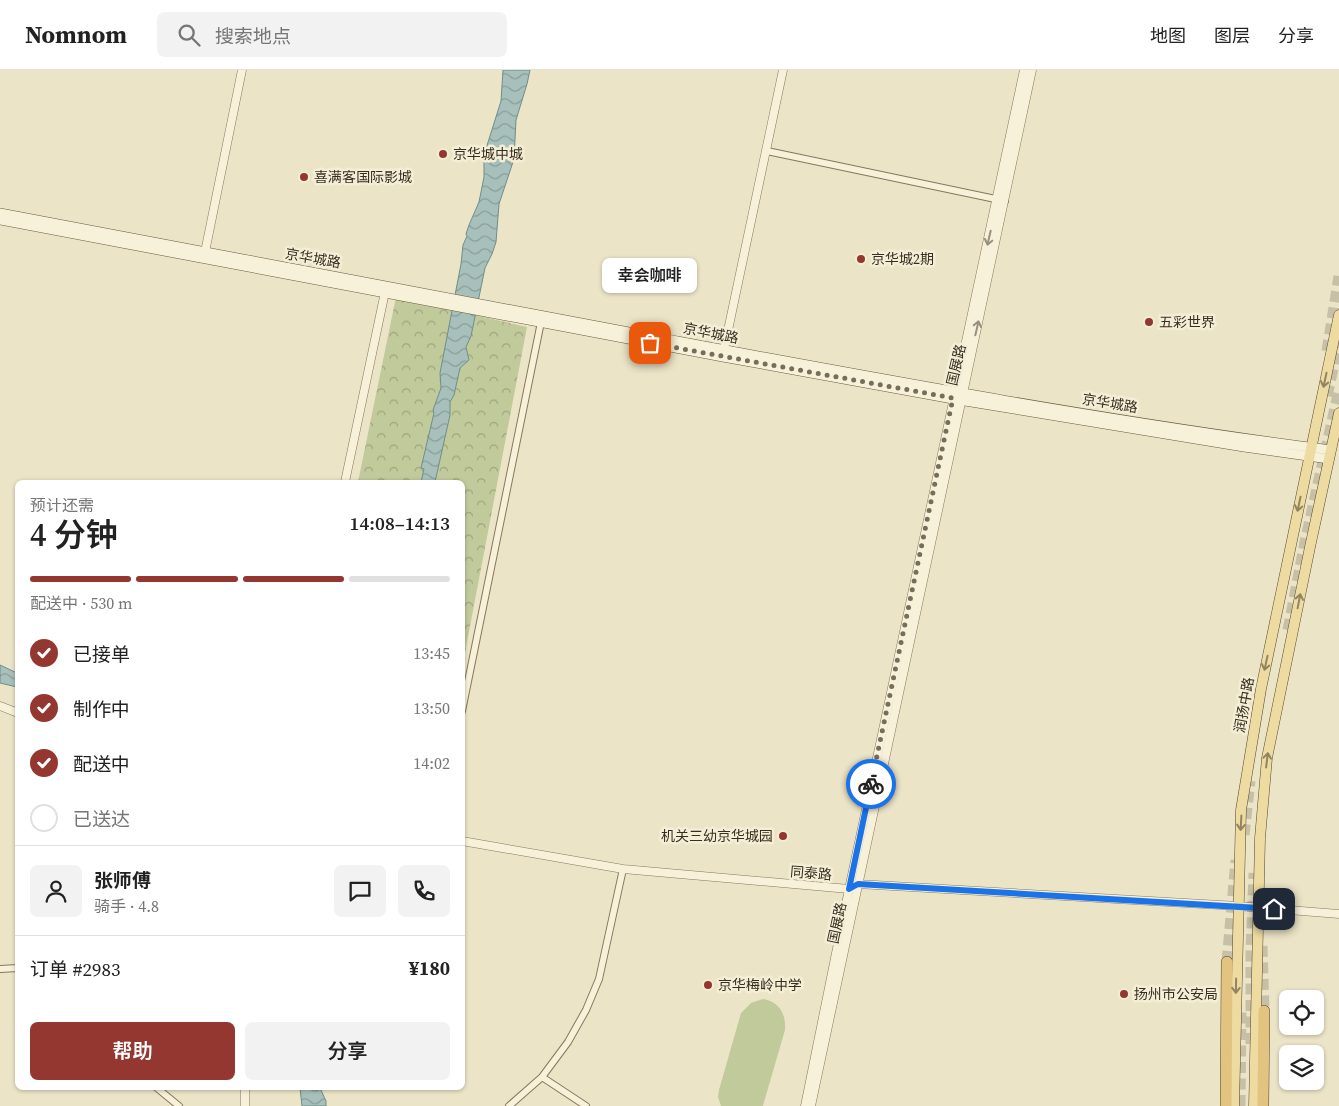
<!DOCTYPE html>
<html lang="zh">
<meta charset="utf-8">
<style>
:root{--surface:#fff;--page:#f2f2f2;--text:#222;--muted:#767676;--line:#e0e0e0;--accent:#933730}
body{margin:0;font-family:"Source Serif 4","Noto Sans SC",serif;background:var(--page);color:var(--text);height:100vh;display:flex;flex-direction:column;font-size:19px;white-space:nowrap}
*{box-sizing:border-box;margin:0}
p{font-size:16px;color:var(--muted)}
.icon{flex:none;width:28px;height:28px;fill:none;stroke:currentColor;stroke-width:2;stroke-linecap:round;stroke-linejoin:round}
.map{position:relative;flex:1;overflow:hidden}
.details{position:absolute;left:15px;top:410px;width:450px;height:610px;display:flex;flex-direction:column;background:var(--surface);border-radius:8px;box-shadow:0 1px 4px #0004}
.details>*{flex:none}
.buttons{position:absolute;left:1279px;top:920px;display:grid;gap:10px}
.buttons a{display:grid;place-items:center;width:45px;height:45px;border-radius:8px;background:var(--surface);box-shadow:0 1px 4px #0004;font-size:25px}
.pin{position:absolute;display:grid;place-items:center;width:42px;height:42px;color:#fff;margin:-21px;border-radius:10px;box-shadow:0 2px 8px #0006}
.courier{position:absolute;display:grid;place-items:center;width:50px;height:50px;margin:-25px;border:4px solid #1a73e8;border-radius:50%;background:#fff;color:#222;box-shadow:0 1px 6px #0007}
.bubble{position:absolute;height:35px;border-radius:8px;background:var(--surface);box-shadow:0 1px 4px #0004;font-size:16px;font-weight:600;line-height:35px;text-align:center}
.overview em{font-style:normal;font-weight:600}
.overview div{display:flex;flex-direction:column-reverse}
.overview{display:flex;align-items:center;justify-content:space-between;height:85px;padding:0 15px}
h1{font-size:32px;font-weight:600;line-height:38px}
.bar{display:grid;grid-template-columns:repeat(4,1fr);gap:8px 5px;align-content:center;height:60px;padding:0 15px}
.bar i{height:6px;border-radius:4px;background:var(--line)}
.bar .selected{background:var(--accent)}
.bar p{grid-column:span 4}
.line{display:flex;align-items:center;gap:12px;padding:0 15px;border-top:1px solid var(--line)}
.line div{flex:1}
.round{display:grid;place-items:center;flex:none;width:52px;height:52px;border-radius:8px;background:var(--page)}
ol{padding:0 15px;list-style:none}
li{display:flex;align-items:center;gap:15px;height:55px}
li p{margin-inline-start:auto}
li .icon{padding:5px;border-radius:50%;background:var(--accent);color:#fff;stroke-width:4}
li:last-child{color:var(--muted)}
li i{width:28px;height:28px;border:2px solid var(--line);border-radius:50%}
.cta{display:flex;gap:10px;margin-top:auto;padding:10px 15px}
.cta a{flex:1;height:58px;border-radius:8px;background:var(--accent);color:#fff;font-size:20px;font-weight:600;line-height:58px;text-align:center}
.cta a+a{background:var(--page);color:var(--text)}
header{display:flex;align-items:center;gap:30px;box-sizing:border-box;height:70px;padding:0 25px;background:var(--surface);border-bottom:1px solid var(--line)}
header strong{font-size:24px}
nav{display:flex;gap:28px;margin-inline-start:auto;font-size:18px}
.search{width:350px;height:45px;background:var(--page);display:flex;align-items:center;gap:12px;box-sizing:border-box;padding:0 18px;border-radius:8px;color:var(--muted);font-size:19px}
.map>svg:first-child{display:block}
.park{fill:url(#park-crowns)}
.pitch{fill:#c1ca9b}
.water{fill:url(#water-waves);stroke:#6f8e89}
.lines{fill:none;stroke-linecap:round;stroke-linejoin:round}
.trunk-tunnel{stroke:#c8c0a6;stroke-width:11;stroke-dasharray:11 5.5;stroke-linecap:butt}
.minor-casing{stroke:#87775d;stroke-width:8}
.tertiary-casing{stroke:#87775d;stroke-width:9}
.secondary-casing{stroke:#695840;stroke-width:10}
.primary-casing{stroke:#554531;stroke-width:11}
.trunk-casing{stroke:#554531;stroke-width:12}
.minor{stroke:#f7f1da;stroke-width:6}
.tertiary{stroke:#f7f1da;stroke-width:8}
.secondary{stroke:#f7f1da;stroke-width:9}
.primary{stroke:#eddba1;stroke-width:10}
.trunk{stroke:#e2c37f;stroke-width:11}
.oneway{stroke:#98907d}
.oneway2{stroke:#928460}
.done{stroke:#776e5a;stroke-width:5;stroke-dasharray:0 9}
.route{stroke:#1a73e8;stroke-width:6}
.poi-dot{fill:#933730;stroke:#f4eed6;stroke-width:2}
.labels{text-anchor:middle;stroke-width:5;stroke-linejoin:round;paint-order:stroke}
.poi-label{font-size:14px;fill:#382e20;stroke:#f4eed6;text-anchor:start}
.street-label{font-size:14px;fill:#382e20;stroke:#f4eed6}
</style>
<header>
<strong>Nomnom</strong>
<div class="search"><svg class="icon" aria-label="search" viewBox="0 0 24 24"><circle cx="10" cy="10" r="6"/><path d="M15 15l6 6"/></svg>搜索地点</div>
<nav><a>地图</a><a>图层</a><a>分享</a></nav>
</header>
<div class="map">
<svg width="1339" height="1036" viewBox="0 0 1339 1036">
<defs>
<pattern id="park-crowns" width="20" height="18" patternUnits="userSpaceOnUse" patternTransform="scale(1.25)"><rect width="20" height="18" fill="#c1ca9b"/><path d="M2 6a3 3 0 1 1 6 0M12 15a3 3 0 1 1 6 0" fill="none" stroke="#9ea47e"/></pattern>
<pattern id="water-waves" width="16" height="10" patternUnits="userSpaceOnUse" patternTransform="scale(1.25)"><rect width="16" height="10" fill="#a8c0bb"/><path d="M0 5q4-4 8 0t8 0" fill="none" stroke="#8a9c98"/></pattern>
</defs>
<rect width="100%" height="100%" fill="#ece4c7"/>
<path class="park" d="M396,227L527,257L463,593L462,412H358Z"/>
<path class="pitch" d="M763,929C780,932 786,944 785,960L764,1032L763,1036H721L718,1027L719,1020L741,943L751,933Z"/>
<path class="water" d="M503,0H530L527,14L516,50L514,89L499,134L496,172L492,184L485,198L471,266L466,277L469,290L460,298L454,325L450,332V345L435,412H421L424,399L421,398L434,343L433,340L441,318L440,303L461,194L463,175L467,166L466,164L469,155L479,132L484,107V85L501,31Z
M0,595L17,603V617L0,613Z
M300,1018H320L326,1031V1036H302Z"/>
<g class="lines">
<path class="trunk-tunnel" d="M1327,281L1339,206
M1327,326L1339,271
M1288,560L1305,472L1339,320
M1244,765L1250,711
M1262,876L1264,941
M1227,892L1236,790
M1251,974V882L1254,803
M1240,1036L1241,941"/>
<g class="minor-casing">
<path id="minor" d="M767,81L1005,131
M462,641L541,252
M0,899L18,898
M542,1007L586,1036
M157,1018L179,1036
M509,1036L542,1007L568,972L586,940L599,909L623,799"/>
</g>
<g class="tertiary-casing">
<path id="tertiary" d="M204,187L242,0
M723,284L783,0
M345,412L385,222
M0,636L18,643
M462,771L623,799L849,819L858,814L1238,836L1339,844
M245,1036V1018
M805,1036L849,819L1024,0
M811,1036L1032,0"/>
</g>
<g class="secondary-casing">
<path id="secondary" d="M0,143C211,183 423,223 634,263C866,306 1098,350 1331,380
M0,150L723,287L953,329L1244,377L1329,389"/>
</g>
<g class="primary-casing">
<path id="primary" d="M1234,1036L1241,740L1261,619L1339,245
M1254,1036L1260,768L1267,688L1310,477L1339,343"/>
</g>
<g class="trunk-casing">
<path id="trunk" d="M1226,1036L1227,892
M1263,1036L1264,941"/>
</g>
<use href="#minor" class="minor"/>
<use href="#tertiary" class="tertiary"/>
<use href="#secondary" class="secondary"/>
<use href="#primary" class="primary"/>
<use href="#trunk" class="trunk"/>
</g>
<defs><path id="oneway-shaft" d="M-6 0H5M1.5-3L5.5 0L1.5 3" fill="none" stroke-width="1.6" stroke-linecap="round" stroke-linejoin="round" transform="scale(1.25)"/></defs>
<g class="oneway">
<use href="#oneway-shaft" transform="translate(989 168) rotate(103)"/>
<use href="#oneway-shaft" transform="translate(977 258) rotate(-77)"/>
</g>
<g class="oneway2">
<use href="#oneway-shaft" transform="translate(1325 310) rotate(102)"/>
<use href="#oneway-shaft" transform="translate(1299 434) rotate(102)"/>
<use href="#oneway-shaft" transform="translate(1299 531) rotate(-79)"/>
<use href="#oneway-shaft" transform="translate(1266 593) rotate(102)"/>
<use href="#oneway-shaft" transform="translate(1267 690) rotate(-83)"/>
<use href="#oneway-shaft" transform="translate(1241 753) rotate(93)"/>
<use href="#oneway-shaft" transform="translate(1236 916) rotate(91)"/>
</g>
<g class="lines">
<path class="done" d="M650,273L953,328L871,714"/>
<path class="route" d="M871,714L849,819L858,814L1274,839"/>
</g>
<g class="poi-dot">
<circle cx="443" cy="84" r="5"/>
<circle cx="304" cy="107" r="5"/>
<circle cx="861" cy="189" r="5"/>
<circle cx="1149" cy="252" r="5"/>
<circle cx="783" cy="766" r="5"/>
<circle cx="708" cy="915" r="5"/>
<circle cx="1124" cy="924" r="5"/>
</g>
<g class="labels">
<g class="poi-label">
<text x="453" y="89">京华城中城</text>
<text x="314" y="112">喜满客国际影城</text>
<text x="871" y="194">京华城2期</text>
<text x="1159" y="257">五彩世界</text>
<text x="773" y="771" text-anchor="end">机关三幼京华城园</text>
<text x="718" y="920">京华梅岭中学</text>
<text x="1134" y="929">扬州市公安局</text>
</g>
<g class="street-label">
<text transform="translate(313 188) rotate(10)" y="5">京华城路</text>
<text transform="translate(711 263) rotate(11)" y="5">京华城路</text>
<text transform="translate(956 295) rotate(-77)" y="5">国展路</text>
<text transform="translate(1110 333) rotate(9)" y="5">京华城路</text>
<text transform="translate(1244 635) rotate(-80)" y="5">润扬中路</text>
<text transform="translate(811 803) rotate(5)" y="5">同泰路</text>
<text transform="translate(837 853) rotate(-78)" y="5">国展路</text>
</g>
</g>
</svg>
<div class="buttons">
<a><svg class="icon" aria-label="locate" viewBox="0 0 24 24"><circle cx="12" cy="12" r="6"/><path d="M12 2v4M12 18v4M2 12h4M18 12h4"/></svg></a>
<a><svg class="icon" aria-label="layers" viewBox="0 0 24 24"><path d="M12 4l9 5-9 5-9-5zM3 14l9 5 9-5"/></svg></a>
</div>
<div class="pin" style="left:650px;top:273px;background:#ea580c"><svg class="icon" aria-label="bag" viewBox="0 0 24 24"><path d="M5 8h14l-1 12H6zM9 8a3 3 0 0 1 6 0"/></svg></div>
<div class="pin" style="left:1274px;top:839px;background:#1f2937"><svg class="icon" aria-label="home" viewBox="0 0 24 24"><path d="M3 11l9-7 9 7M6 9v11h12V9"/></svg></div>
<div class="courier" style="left:871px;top:714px"><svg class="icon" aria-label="bike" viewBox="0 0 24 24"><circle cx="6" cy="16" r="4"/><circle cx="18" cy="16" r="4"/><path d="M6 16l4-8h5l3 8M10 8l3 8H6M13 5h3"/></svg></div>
<div class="bubble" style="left:602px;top:188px;width:95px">幸会咖啡</div>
<section class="details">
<div class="overview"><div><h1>4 分钟</h1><p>预计还需</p></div><em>14:08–14:13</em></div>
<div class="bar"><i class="selected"></i><i class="selected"></i><i class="selected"></i><i></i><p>配送中 · 530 m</p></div>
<ol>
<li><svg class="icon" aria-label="check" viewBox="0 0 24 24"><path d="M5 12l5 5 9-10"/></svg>已接单<p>13:45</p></li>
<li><svg class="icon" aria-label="check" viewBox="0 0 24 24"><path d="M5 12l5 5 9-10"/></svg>制作中<p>13:50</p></li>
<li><svg class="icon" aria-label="check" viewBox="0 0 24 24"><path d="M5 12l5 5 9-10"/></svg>配送中<p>14:02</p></li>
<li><i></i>已送达</li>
</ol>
<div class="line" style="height:90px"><a class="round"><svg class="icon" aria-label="person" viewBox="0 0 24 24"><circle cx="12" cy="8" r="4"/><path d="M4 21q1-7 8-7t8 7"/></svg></a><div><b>张师傅</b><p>骑手 · 4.8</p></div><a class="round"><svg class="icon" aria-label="chat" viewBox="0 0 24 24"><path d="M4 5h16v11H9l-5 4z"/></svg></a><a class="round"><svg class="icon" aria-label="phone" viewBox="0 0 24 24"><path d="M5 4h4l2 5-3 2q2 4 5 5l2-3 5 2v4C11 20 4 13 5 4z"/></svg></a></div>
<div class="line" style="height:65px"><div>订单 #2983</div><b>¥180</b></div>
<div class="cta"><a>帮助</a><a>分享</a></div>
</section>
</div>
